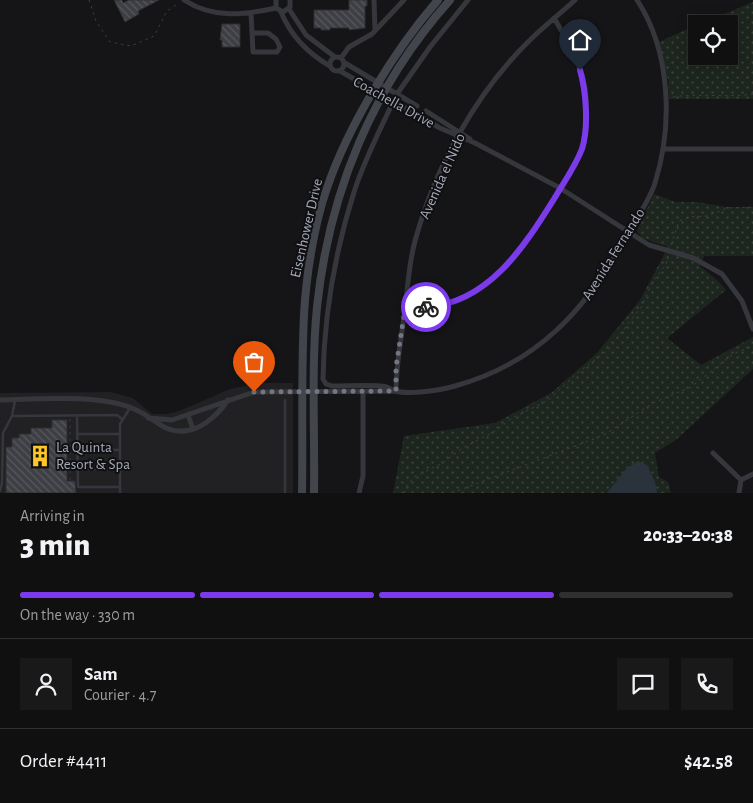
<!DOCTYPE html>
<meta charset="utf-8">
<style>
:root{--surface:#101011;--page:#19191a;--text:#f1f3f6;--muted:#9c9d9f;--line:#303031;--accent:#7c3aed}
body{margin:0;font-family:"Alegreya Sans",sans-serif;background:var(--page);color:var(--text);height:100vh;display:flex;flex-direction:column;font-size:19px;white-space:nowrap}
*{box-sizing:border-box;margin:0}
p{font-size:16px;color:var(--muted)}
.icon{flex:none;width:28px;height:28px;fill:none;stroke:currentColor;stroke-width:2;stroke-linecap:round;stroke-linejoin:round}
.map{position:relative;height:493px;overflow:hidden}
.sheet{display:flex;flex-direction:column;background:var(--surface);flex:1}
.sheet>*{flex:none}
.fabs{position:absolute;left:688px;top:15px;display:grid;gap:10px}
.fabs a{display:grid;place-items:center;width:50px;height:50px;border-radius:0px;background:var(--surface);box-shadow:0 2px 12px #0003,0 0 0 1px var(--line);font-size:25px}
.pin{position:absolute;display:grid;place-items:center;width:42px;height:42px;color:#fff;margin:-51px -21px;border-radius:50% 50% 50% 0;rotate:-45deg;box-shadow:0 0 5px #0007}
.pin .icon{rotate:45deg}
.courier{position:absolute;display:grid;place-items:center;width:50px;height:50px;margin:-25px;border:4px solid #7c3aed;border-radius:50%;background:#fff;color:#222;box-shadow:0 1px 6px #0007}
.overview em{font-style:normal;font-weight:800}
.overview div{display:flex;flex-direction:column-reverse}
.overview{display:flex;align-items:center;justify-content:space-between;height:85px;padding:0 20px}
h1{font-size:32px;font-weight:800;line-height:38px}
.bar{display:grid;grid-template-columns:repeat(4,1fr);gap:8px 5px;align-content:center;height:60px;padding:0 20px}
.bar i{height:6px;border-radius:4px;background:var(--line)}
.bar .current{background:var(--accent)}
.bar p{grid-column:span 4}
.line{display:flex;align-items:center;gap:12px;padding:0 20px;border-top:1px solid var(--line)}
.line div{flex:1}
.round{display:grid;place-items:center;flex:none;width:52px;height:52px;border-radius:0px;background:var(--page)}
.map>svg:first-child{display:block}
.built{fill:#212124}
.grass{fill:url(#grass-dots)}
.water{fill:#2a333c}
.building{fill:url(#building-back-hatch);stroke:#2f2f33}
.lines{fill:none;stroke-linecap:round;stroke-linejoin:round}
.path{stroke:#3b3d44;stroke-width:1;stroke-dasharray:2.5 4;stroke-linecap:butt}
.lane{stroke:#36363d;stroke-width:2.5}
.street{stroke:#36363d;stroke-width:5}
.secondary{stroke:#43454d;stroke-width:8}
.done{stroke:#737680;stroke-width:5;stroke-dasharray:0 9}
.route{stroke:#7c3aed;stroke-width:6}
.labels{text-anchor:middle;stroke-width:4;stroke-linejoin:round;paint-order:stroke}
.street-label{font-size:15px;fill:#a5aab9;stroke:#101012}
.poi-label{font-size:15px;fill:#a5aab9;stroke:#101012;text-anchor:start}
</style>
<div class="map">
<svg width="753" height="493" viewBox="0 0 753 493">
<defs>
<pattern id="grass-dots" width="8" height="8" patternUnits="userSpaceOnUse" patternTransform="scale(1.25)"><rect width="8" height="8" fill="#1d261e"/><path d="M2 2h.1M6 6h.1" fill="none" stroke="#3b433d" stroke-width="1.8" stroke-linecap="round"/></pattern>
<pattern id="building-back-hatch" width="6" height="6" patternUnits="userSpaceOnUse" patternTransform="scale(1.25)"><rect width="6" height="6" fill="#3e3f45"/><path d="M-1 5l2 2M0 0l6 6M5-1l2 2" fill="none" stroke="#57585e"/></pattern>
</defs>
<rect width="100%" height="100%" fill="#151517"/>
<path class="built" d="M258,383H293V493H0V393L111,392L133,398L152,414H166L179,411L230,389Z"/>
<path class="grass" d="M753,2V99H669L668,80L659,42L696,25V56H729V24H700Z
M654,194L676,202H697L727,207H753V256H704L700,266L719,282L726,290L667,338L701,365L753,337V369L677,439L655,453L659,477L668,482L671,493H393L404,436L495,423L551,393L597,353L640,300L668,247L642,238L637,231Z"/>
<path class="water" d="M638,461L647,465L655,482L657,493H607L626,469Z"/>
<path class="building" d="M114,0H122L123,3L129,0H159L138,11L139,14L125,22Z
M349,0H367V6H365V28L349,30V28H330V30H321V28H314V10H349Z
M222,24H240V47H222V40H220Z
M52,420H67V481H75L76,493H6V447H12V438H19V434H31V428H52Z"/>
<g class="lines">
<path class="path" d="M89,0L96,21L110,42L131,46L154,36L167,11L179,3
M673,97C700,93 726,98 753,94
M671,245L679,221L689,217L707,216L727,208L753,207
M70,419V493
M404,493L407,485L414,477L443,463L461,449L497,430L512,418L549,400L576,374L608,350L642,306L653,281L666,265L668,256
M452,493L604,435L653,403L691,387L733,354L753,346"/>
<path class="lane" d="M12,416L117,415L122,419
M77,416L78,487H120
M77,434H120
M77,450H120
M78,469H120
M0,491L2,483L3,433L12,416L15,401
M120,493V424L130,408
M285,493V400"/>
<path class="street" d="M184,0C213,19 244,15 276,8
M276,0V8L283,12L290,7V0
M374,0L375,31
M289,9L306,35L335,57
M281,12C291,36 307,53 330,66
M251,13L253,52H277L280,47L276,39L268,33H252
M330 64a7 7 0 1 1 14 0a7 7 0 1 1-14 0Z
M341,58L349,47L372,34L404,0
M345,63L417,106
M340,71L440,128L475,143L560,188L649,245L693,258L722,274L742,301L753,329
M397,94L430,47L468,0
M393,102C380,130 365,159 355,189C335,251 324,314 323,379L326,384L332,386C348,386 365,385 381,386C387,386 390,389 395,391C410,395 441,390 455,386C538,363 587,309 626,236C636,219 649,202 655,183C673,125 671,52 637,0
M426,111L470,139
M663,149H753
M405,309C428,307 447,307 468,296C510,274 535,230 559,191C567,177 577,163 582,148C587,130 588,102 584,83C579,59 567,40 554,18
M0,400C37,399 101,394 134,409C155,417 164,436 190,430C205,427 220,412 228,400
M188,415L193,429
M148,418L172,420L254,392L396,391C396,363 402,336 405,308C408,285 409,263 415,241C435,168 475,94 529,41C544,26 560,14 575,0
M713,453L741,480L753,474
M359,493L363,476V393
M739,493L741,480"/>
<path class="secondary" d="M302,493C303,434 301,374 304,315C306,276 314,225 327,188C348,126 395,49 438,0
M314,493C315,432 311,368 317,307C329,192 373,86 450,0"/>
</g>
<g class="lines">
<path class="done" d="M254,392L396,391V367L405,309L426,307"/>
<path class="route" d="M426,307C488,303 524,247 554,199C564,182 575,167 582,149C589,127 586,91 580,70"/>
</g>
<defs>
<g id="building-bare" transform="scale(1.725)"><path d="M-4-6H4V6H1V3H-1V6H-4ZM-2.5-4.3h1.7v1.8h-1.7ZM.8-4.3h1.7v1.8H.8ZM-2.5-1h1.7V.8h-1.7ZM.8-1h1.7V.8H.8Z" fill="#ffc725" stroke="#101012" stroke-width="2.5" paint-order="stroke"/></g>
</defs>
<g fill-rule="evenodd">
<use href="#building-bare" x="40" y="456"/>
</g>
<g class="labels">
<g class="street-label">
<text transform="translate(394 102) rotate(29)" y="5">Coachella Drive</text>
<text transform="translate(442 176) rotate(-66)" y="5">Avenida el Nido</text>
<text transform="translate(306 228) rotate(-77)" y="5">Eisenhower Drive</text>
<text transform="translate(613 254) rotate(-58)" y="5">Avenida Fernando</text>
</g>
<g class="poi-label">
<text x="56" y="452">La Quinta<tspan x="56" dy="17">Resort &amp; Spa</tspan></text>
</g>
</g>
</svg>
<div class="fabs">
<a><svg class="icon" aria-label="locate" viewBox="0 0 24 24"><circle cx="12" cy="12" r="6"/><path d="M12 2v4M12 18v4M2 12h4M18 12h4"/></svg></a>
</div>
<div class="pin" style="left:254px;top:392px;background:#ea580c"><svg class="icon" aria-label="bag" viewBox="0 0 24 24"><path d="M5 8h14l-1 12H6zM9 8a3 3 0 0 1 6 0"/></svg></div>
<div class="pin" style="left:580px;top:70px;background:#1f2937"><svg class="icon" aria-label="home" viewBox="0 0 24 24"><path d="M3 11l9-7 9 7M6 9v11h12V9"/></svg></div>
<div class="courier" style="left:426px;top:307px"><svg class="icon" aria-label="bike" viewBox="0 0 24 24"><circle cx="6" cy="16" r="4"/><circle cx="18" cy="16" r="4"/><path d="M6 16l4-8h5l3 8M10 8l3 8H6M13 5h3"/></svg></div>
</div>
<section class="sheet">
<div class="overview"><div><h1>3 min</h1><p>Arriving in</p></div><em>20:33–20:38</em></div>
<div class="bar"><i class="current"></i><i class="current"></i><i class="current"></i><i></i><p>On the way · 330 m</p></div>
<div class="line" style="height:90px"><a class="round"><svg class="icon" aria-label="person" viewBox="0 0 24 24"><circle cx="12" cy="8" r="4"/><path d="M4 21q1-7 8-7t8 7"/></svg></a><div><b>Sam</b><p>Courier · 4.7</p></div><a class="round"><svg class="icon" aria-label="chat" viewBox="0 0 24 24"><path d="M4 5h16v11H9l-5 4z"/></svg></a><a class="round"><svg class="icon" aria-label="phone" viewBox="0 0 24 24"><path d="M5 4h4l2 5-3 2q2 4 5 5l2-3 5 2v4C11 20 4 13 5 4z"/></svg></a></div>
<div class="line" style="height:65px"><div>Order #4411</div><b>$42.58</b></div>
</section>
